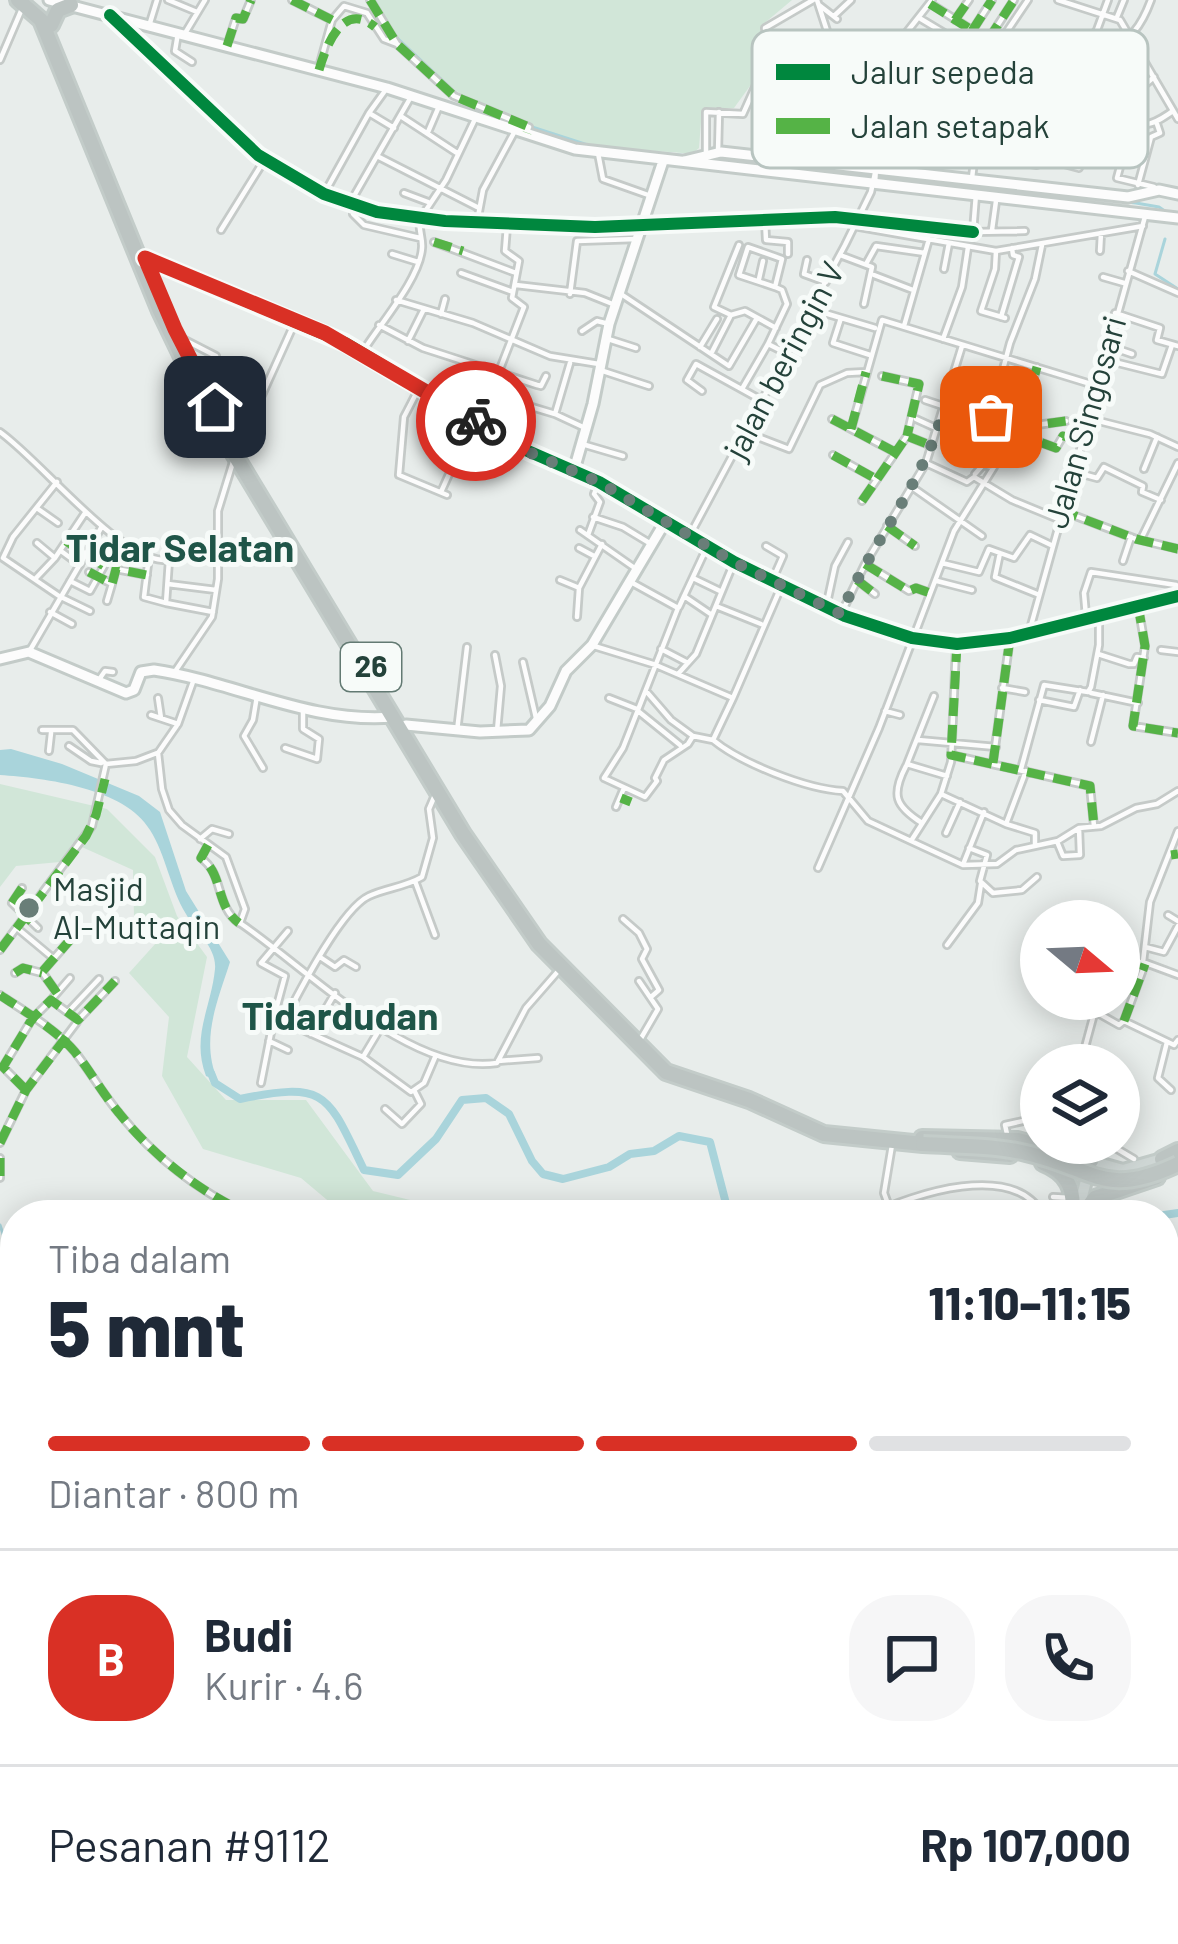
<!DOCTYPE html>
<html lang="id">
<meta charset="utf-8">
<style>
:root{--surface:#fff;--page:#f6f6f7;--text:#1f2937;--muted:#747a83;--line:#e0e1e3;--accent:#d93025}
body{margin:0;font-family:Barlow,sans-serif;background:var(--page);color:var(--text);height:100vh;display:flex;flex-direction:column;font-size:45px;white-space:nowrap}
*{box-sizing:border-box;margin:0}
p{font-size:39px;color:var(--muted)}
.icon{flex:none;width:66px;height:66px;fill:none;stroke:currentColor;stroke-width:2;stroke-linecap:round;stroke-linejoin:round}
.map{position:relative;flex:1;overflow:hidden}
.drawer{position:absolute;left:0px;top:1200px;width:1179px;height:744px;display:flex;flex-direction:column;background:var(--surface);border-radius:48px 48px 0 0;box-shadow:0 6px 30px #0003}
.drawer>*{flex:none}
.needle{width:78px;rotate:109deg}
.fabs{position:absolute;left:1020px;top:900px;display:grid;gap:24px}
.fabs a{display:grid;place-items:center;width:120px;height:120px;border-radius:50%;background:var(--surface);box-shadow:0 6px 30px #0003;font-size:60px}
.pin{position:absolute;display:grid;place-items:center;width:102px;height:102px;color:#fff;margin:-51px;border-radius:24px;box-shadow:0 6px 18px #0006}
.courier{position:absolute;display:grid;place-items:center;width:120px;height:120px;margin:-60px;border:9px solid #d93025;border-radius:50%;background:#fff;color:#222;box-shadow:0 3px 15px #0007}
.headline em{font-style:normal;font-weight:800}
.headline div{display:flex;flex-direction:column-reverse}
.headline{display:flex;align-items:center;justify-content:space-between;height:204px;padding:0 48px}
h1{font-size:78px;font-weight:800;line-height:90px}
.bar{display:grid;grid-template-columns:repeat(4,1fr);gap:18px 12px;align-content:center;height:144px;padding:0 48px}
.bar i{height:15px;border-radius:9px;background:var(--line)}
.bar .current{background:var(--accent)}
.bar p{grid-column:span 4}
.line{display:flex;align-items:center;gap:30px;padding:0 48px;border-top:3px solid var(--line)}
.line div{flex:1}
.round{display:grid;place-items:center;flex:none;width:126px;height:126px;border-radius:48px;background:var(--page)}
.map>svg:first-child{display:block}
.green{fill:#d1e6d8}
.water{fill:#a9d4db}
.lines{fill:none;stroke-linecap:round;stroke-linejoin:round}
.stream{stroke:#a9d4db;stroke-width:3}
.river{stroke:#a9d4db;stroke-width:8}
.street-casing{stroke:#c5cac8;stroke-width:10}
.secondary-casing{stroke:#c3cbc8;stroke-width:15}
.primary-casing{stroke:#c3ccc9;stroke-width:16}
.highway-casing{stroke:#c3ccc9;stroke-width:20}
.street{stroke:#fcfcfc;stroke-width:4.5}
.secondary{stroke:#fcfcfc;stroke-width:9}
.primary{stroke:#cfd7d5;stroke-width:10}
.highway{stroke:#bcc4c2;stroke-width:14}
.highway-bridge-casing{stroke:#c3ccc9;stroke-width:20;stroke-linecap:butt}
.highway-bridge{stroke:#bcc4c2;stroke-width:14}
.quiet{stroke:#55b346;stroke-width:9;stroke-dasharray:18 9;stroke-linecap:butt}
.cycleway-casing{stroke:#f7fbf9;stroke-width:20}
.cycleway{stroke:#00873e;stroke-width:12}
.done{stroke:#697e78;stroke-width:12;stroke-dasharray:0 21.6}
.route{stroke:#d93025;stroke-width:15}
.poi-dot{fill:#697e78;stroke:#f7fbf9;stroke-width:4.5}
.labels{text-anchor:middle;stroke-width:10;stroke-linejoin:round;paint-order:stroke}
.shield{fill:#f7fbf9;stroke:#637a73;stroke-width:3}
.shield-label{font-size:30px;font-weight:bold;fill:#24423a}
.street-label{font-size:33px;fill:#24423a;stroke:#f7fbf9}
.poi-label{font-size:33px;fill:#24423a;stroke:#f7fbf9;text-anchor:start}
.quarter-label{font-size:39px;font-weight:bold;fill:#1f5548;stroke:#f7fbf9}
.key{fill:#f7fbf9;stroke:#b8c4c0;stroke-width:3}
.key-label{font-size:33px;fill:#24423a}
</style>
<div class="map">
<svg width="1178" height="1944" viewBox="0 0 1178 1944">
<rect width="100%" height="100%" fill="#e8edeb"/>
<path class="green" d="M374,0H792L761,26L766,64L734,108L702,109L699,148L692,154C652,150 611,149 572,140C495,124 409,73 374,0Z
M0,784L107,809L155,857L177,916L207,957L187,1057L226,1100H306L373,1191L472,1215H345L301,1178L203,1149L162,1076L169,1017L129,973L156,943L134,917L133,870L73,843L60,862L16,866L0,887Z"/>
<path class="water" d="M11,749L62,764L139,796L160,812L186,891L230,962C217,1003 200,1040 218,1081L206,1076C191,1036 211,1009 215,969C217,948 196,932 186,914C170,888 166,855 150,830C125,788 45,778 0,775V750Z"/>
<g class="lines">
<path class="stream" d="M374,0L394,35L459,96
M529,126L594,147
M603,148L689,156
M717,158L1136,203L1159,207L1169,214
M1165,239L1155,274L1178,289
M0,1225L4,1237L15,1246
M1164,1326V1350
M1164,1354L1166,1362L1178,1369
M1164,1590L1178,1593
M0,1785L15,1778
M0,1831L7,1849L0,1850
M785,1929L787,1944
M994,1929L995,1944
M74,1944L75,1929
M1133,1944L1136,1929"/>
<path class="river" d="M211,1073L215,1083L240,1099C328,1081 327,1094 364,1170L398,1175L436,1139L462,1100L486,1098L509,1114L532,1161L543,1174L563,1179L609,1167L630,1154L654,1151L679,1136L710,1142L729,1215
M946,1215L962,1207L986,1208L990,1215
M1164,1215L1178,1213"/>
<g class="street-casing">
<path id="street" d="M168,0L197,12
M292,0L332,20
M370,0L397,44L454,96L529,127L527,132
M817,0L868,157
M1058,0L1120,20L1178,119
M931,4L997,46
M819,5L837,19
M834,16L851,0
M1117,17L1124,0
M114,19L258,155L324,194L377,212L445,221L595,227L835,217L973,232
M921,19L956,40L957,45
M955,20L969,0
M149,26L157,0
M972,31L992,0
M178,33L175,51L192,62
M184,35L205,0
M988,40L1014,0
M228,43L236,18L243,19L251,0
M921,55L1061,79
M1074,56C1084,74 1124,126 1146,124C1155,124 1165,116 1173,111
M835,57L859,58
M941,58L948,46L953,45L1068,66
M0,60L21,11
M319,67L332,20L344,6L367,13L384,39L397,44
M911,71L1054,95
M1085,72C1114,36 1132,52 1151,0
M840,74H864
M906,86L1053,111
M387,88L369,113L394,128
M884,104L886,84L881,77L895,47L932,0
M905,108L911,71L934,39
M402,117L457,153
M1100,123L1154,77
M1138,124L1124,152L1117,178L1154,187
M1065,131L1064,141L1071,148L1070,154
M428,132L440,104
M818,146L860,150
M718,152L719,112
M598,153L603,179L651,196
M706,154V112L743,114L768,58L765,28L813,0
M974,155L1037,165L1044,162L1061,79L1097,30L1108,0
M377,156L477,207
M817,159L829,116L850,108
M1053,161L1061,127
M974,162L991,100L997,46L1028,0
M1045,164L1049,160L1079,168L1086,140L1051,121
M867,168L879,108L884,104L1048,131
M972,178L979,120
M1138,185L1151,137L1160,133L1157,124
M404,193L428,202
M324,194L369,113
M976,194L973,232L1025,231
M350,203L412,95
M353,204V214L364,225L420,238
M765,220L766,240L788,242V254
M477,222L483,190L516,129
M854,226L996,251L1143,226
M221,230L265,159
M992,230L996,201
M434,242L516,273
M739,245L714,307L731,315L745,311L776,328
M996,251L995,269L981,311L1005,318
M1100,251L1101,233
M392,254L418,262
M840,255L872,267L864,304
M807,260L804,274L826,282
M866,264L876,246L925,253
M944,269L949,243
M1128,271L1178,293
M461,273L513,292
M874,275L913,290
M1103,277L1124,283
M759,279L763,261
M516,285L585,293L615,305
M570,294L577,241L637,239
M621,294L729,366L757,318
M396,300L473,323L550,356L599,364
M811,309L875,328
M1115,313L1160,328L1157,340L1178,346
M441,314L445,299
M1001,317L1019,257L1013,255L1012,248
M841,318L833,343L870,355
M379,325L423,348L537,385L541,386L546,376
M904,326L929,239
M582,331L597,321L609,324
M179,337L216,356
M605,338L636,348
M943,339L962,287L968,247
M408,341L424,309
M768,344L787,304L782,290L775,287L782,259L748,247L739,275L775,287
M1106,345L1132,354
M700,347L717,319
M712,352L731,315
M362,353C379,325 420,279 422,248C423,238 418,230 420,219L446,180L476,117
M1102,359L1162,374L1172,345
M603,371L649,386
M882,376L919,384L907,436
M419,388L404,417L399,475L447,495
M742,389L768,344L786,353
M702,391L687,380L696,364L763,401
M492,395L555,414L570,363
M1012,396L1016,389L1029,394
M925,400L943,406
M555,414L583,427
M1087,418L1150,434L1178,447
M832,419L893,451
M916,419L938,429
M940,422L999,436
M479,423L524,307L512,298L519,261L505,251L507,226
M1021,427L1066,421
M851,429L882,320L1094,385
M1019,430L1023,436L1056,448L1063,436L1077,440
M0,432C41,461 116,557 163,560C180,561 202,553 219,550
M745,432L789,449L820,385L847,373L866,372
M986,433L1010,343L1035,279L1042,245
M467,439L501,460L511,443
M582,444L623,456
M238,448L295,322
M833,455L876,479
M987,456L999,436L1006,438L1011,428L1019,430L1037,367
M926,463L967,482L974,477L1012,500L1058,519
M1144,469L1157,437
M1071,471L1097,478L1104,467L1143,486L1142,492L1161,500
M975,474L983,465L994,467
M57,482L13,537L3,558L59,596L90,611
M912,487L982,536
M441,492L473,421
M862,501L907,436L932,446
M38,509L58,523
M1060,510L1136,539L1178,549
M593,517L623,527L651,544
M887,526L915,546
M580,530L636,569
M691,533L845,245L871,192L876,168L875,183
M588,535L600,502L594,494L599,482
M1141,539L1178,463
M66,541L104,566L90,591L70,581
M93,542L120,559
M37,543L55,558
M766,546L783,556L772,581
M579,548L594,556
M61,551L80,565
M1000,553L995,577L1037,594
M149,556L144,597L166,603
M169,560L166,603L213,612
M1123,561L1131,537
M942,563L979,572L989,549L1014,558L1030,535L1051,545
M867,565L909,591L916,588L930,593
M89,572L112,584L116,569L147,575
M36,578L55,558L85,513
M693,578L720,591
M560,580L577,587
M857,580L875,594
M629,581L678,608L623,748L604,778L645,797L657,781L655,778L664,760L688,744L693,736L713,740
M937,581L972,590
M168,584L216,590
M684,596L712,615
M107,601L112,584
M827,603L835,566L848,542
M1138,605L1145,646L1133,726L1178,733
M716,606L761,624
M679,607L707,547
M50,612L72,624
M842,612L865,564L926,463L962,346
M1086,616L1084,593L1091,572L1176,585
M577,617L579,588L602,544
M1030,629L1146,213
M594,646L656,665L733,698L781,587
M661,649L688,663
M1161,650L1178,652
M29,652L101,528
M1098,654L1129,664H1134L1137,657L1144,658
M495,655L501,686L497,731
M523,662L536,718
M174,673L212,617L218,579V511L233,462
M678,674L696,654L734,562
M194,679L178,724L158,753L162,789L169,810L182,825L226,857L245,909L240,923C307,968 411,1076 497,1063L526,1008L560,969
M98,681L105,671L113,672
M1002,688L1025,692
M646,691L671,720L693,736
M1091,693L1138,703
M257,696L253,720L244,736L263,768
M934,696L907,764L947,776
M158,698L161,718
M609,698L637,709
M733,698L713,740C741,763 806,789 843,791L868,821L911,841L941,794L951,762L956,647
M1039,700L1074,707L1080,690
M638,711L680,745
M885,711L900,715
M151,715L178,724
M42,730H73L106,764L136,761L157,753
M457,731L467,647
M918,740L996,747
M1091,742L1103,695
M69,746L91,761L101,763
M285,748L317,759L319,739L303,729V709
M49,751L51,733
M951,755L1090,786L1094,826
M993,762L1010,638
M906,766C891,795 895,806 922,823
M1021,769L1044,685L1088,692L1091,687L1099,645V617
M1026,771L1006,824L1035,833V845
M941,794L1006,824
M616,807L624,788
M1178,831L1150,902L1143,962L1178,975
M946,833L960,802
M200,839L212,829L229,834
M911,841L963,865L997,864L1016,850L1058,841L1079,828L1101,826L1136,808L1157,804L1178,791
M1058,844L1063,856L1080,855L1079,828
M208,845L201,858C224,874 215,906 239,923
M969,848L987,855L980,881L993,893L1022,890L1037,877
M964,862L984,812
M818,868L879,728L954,531L994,467
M415,881L435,935
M22,888L12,903L38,928
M1168,915L1178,921
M623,919L639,933L647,949L642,959L659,990L651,997
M17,928L53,958
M288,931L261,963L285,976L274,1017L363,1057L411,1092L424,1083L436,1055
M947,945L978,903L981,884
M1145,947L1164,952L1178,926
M0,950L92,826L106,764
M1119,955L1145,964L1124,1021
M320,957L335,967L344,960L356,967
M15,973L23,968L42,973
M639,981L658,1009L640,1040
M1035,985L1041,993
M57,993L42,972L70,940
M0,995C24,1011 57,1030 75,1052C90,1071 103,1094 119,1113C154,1157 200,1192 250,1215
M1046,999L1071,1012L1082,1004L1119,1025L1124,1021L1174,1045L1178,1040
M51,1000L70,978
M68,1012L99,979
M284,1021C299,992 341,909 369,896C386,888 405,887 422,877L433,838L429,809L435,795
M299,1028L306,1016
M311,1034L335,993
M269,1041L288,1050
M1167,1042L1158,1078L1171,1090
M363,1057L381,1027
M498,1061L538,1058
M1091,1065L1084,1051L1094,1014
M261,1083L274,1017
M26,1090L3,1067L32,1019L51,1000L78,1020L115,981
M1119,1092L1133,1105
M385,1109L402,1124L421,1104L415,1092
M1007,1134L1005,1125L1041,1117
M0,1143L26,1090L77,1022
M1107,1143L1134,1159
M892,1145L884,1193L892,1215
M0,1158V1178
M1053,1197L1072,1198
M870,1215C913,1194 1014,1160 1043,1215
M1164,1322L1171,1294L1178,1290
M1164,1463L1178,1469
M1164,1494L1178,1502
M1164,1529L1178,1511
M0,1625L15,1615
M1164,1672L1178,1691
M0,1687L3,1693L0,1700
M691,1929L693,1944
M843,1929L845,1944
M1034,1929L1036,1944
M342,1941L343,1929
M218,1944L226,1929
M242,1944L247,1939L269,1944
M1175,1944L1173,1907L1178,1874"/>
</g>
<g class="secondary-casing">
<path id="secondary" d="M49,0L387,88L575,149L1178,218
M684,161L721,152L1128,197L1159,190L1178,194
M138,257L325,333L521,448L599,482L734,562L845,616L912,638L957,644L1010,638L1178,596
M574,470L593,404L609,324L663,161
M0,659L29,652L126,693L134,690L141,672L154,670C235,682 310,724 393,717
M406,725L480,732L529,730L550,706L566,671L592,645L665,522
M311,1944V1929"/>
</g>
<g class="primary-casing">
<path id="primary" d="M1078,1212L1091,1161L1123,1170L1162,1159
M1164,1416L1178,1423"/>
</g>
<g class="highway-casing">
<path id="highway" d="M18,0L41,20L160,311L207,409L463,834L539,944L666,1072L749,1100L824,1134L923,1144
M51,25L58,10L71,5
M922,1138L1018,1140L1091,1161
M960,1151L1010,1155
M1162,1159L1178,1151
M1043,1163C1068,1173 1075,1189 1072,1215
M1082,1215L1095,1198L1157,1177"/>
</g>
<use href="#street" class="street"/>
<use href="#secondary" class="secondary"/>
<use href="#primary" class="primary"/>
<use href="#highway" class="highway"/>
<g class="highway-bridge-casing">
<path id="highway-bridge" d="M923,1144C957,1146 993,1145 1026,1153C1096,1169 1104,1199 1178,1164"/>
</g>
<use href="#highway-bridge" class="highway-bridge"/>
<path class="quiet" d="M292,0L332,20
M370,0L397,44L454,96L529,127L527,133
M930,4L997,46
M955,20L969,0
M972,31L992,0
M988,40L1014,0
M227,46L236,18L243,19L251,0
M319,70C326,46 343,0 375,27
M818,146L829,116L850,108
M434,242L463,251
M882,376L919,384L907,436
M832,419L893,451
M940,422L999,436
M1021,427L1066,421
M851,429L866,372
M1019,430L1023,436L1056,448L1063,436L1079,440
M833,455L876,479
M987,456L999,436L1006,438L1011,428L1019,430L1037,367
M862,501L907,436L932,446
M1060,510L1136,539L1178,549
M887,526L915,546
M66,541L104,566
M865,564L909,591L916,588L930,593
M89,572L112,584L116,569L147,575
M857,580L875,594
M1138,605L1145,646L1133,726L1178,733
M957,644L951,755L1090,786L1094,826
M993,763L1010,638
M621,798L631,802
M208,845L201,858C224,874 215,906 239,923
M1171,855L1178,854
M22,888L12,903L38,928
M0,950L86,836L96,815L105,779
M15,973L23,968L42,973
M57,993L42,972L70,940
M0,995C24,1011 57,1030 75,1052C90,1071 103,1094 119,1113C154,1157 200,1192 250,1215
M1124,1021L1145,964
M26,1090L3,1067L32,1019L51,1000L78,1020L115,981
M0,1143L26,1090L70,1032
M0,1158V1178"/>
<g class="cycleway-casing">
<path id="cycleway" d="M110,15L258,155L324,194L377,212L445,221L595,227L835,217L973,232
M145,258L345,343L521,448L599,482L734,562L845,616L912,638L957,644L1010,638L1178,596"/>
</g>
<use href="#cycleway" class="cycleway"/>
</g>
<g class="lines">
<path class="done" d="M476,421L533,454L599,482L734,562L841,614C869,547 917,492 940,422L986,433L991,417"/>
<path class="route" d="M215,407L175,329L145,258L325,333L476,421"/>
</g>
<circle class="poi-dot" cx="29" cy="908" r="12"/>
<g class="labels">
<rect class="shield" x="341" y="643" width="60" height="48" rx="9"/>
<g class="shield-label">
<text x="371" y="677">26</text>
</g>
<g class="street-label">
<text transform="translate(784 360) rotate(-62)" y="12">jalan beringin V</text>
<text transform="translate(1085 422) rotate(-74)" y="12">Jalan Singosari</text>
</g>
<g class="poi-label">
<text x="53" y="901">Masjid<tspan x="53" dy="38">Al-Muttaqin</tspan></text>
</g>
<g class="quarter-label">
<text x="180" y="562">Tidar Selatan</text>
<text x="340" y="1030">Tidardudan</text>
</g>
</g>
<rect x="752" y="30" width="396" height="138" rx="18" class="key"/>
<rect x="776" y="64" width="54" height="16" fill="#00873e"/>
<rect x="776" y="118" width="54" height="16" fill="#55b346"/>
<g class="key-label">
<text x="851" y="84">Jalur sepeda</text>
<text x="851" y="138">Jalan setapak</text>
</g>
</svg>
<div class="fabs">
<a><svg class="needle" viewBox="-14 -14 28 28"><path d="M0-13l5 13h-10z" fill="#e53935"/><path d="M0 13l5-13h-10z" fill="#747a83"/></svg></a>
<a><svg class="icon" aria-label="layers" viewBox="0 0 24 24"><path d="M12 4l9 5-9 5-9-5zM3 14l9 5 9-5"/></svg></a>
</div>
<div class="pin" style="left:991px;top:417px;background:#ea580c"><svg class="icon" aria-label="bag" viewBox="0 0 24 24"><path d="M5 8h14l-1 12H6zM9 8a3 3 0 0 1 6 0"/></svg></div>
<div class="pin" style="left:215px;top:407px;background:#1f2937"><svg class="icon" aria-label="home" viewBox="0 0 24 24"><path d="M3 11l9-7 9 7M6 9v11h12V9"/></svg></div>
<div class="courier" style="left:476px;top:421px"><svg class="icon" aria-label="bike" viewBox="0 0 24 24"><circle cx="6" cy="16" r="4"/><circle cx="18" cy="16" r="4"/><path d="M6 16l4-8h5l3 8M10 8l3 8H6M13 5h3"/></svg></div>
<section class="drawer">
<div class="headline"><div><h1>5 mnt</h1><p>Tiba dalam</p></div><em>11:10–11:15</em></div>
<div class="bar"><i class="current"></i><i class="current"></i><i class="current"></i><i></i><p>Diantar · 800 m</p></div>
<div class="line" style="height:216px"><b class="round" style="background:var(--accent);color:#fff">B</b><div><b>Budi</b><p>Kurir · 4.6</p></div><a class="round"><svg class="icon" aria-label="chat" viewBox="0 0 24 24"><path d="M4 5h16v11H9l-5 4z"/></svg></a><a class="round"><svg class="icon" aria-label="phone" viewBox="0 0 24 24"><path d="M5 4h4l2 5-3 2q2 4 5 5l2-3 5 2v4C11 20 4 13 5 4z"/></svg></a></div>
<div class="line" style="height:156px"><div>Pesanan #9112</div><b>Rp 107,000</b></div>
</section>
</div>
